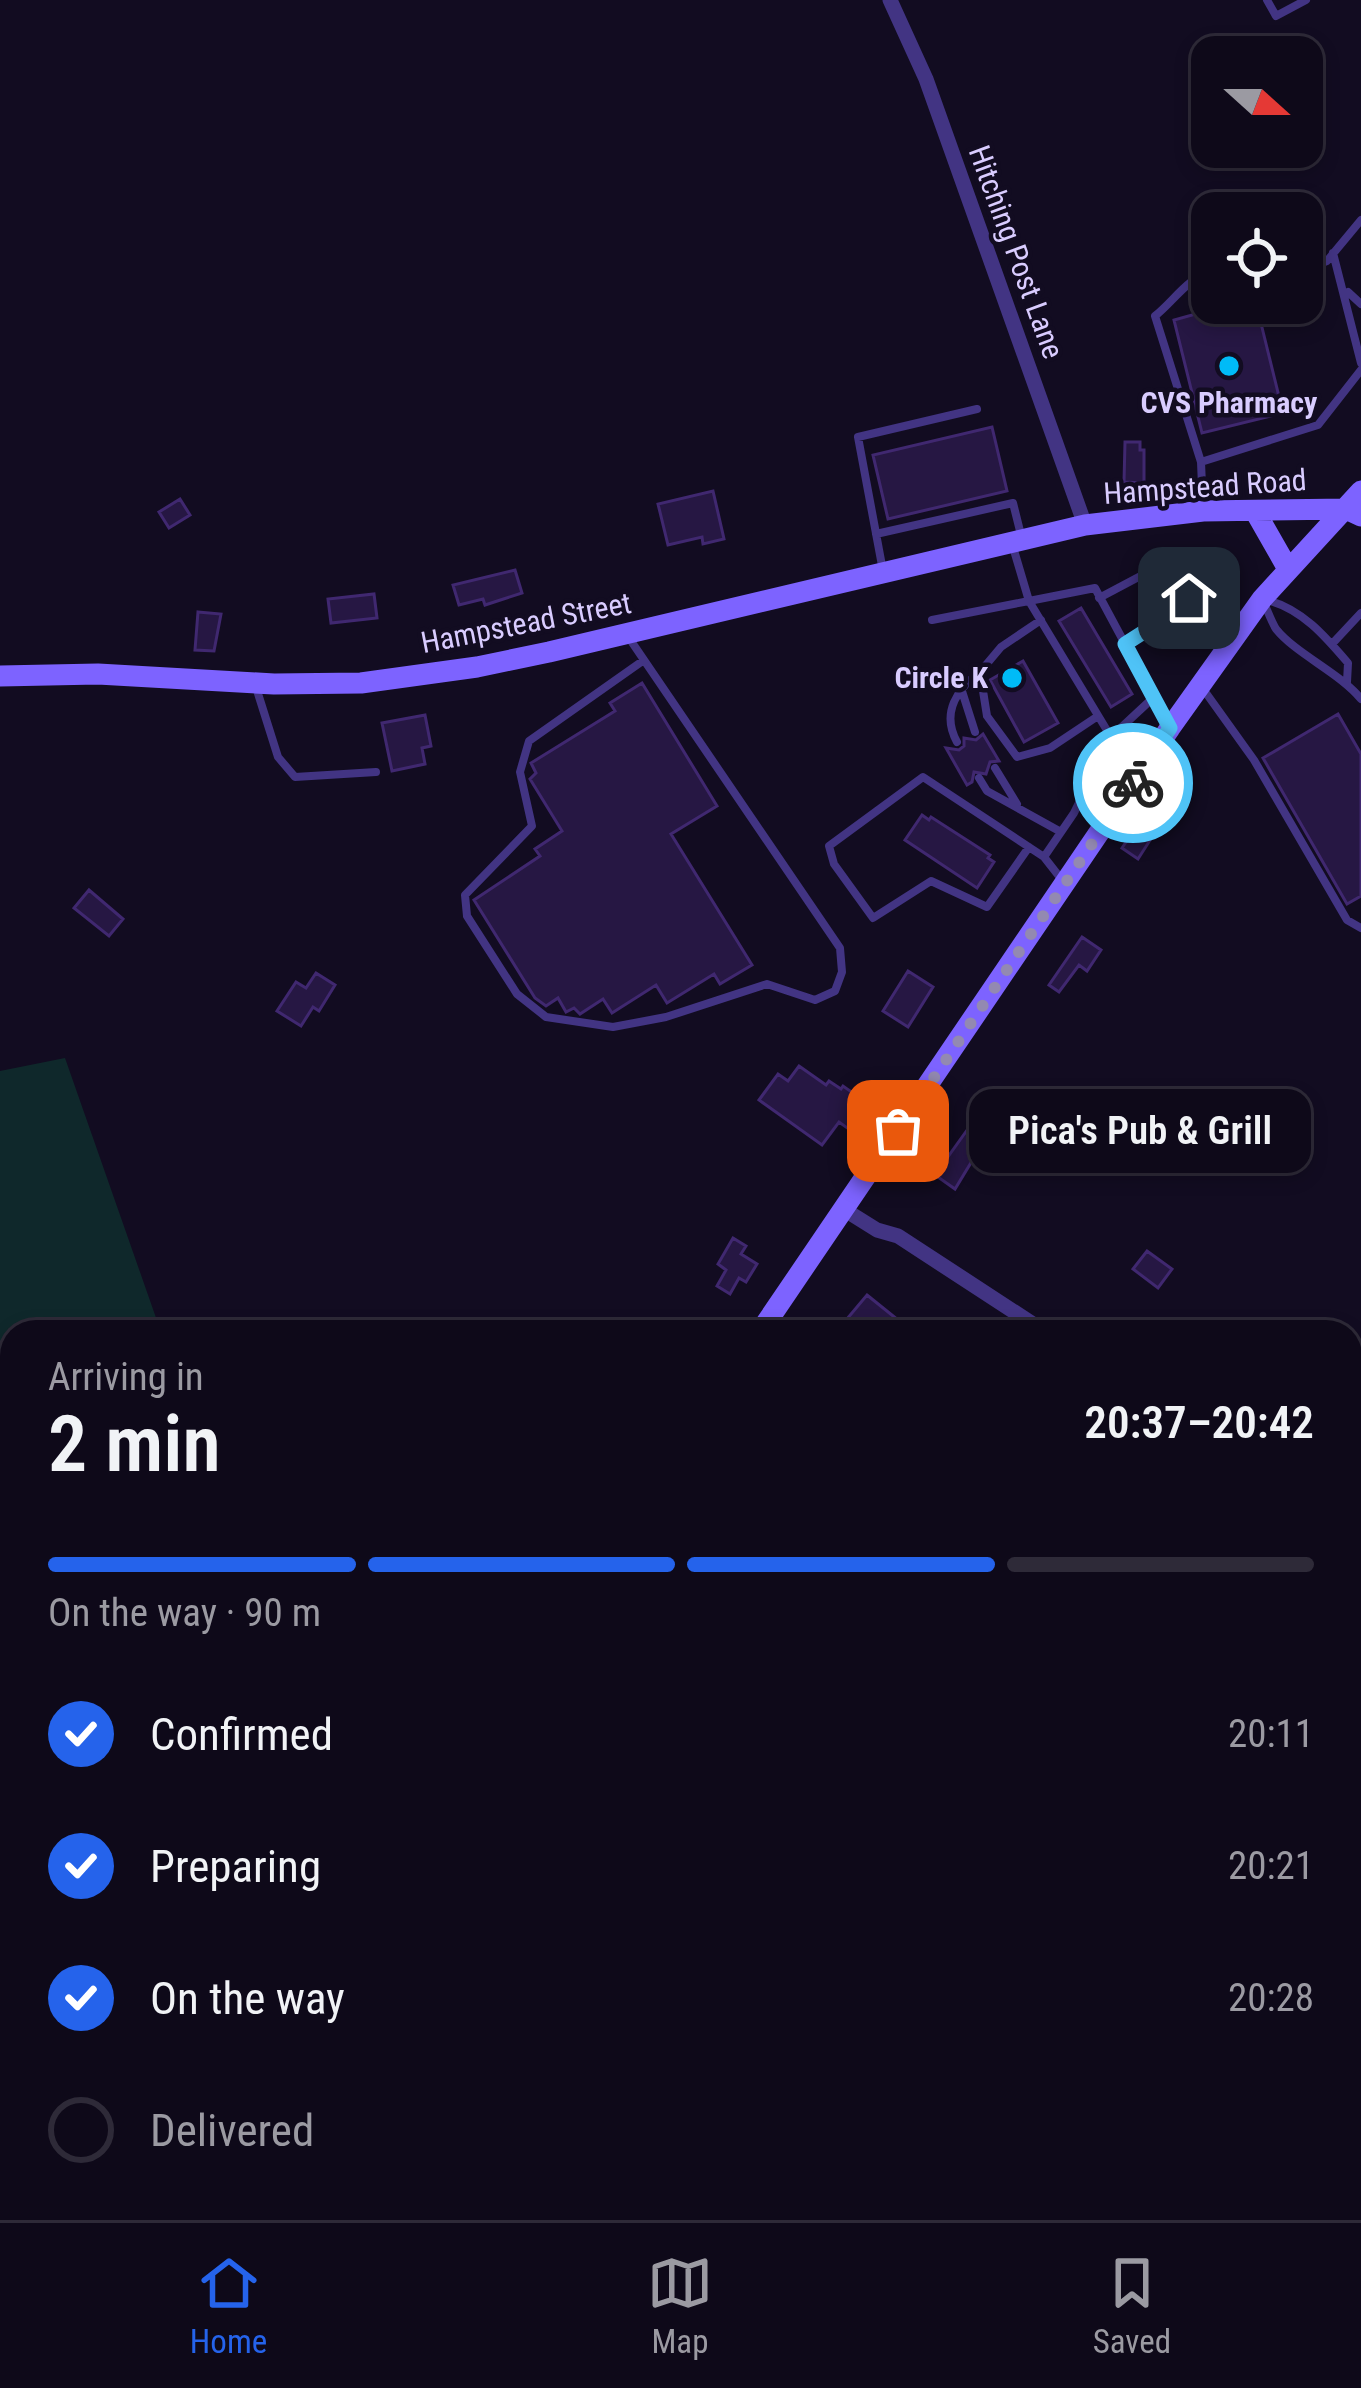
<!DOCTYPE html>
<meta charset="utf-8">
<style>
:root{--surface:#0e0919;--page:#171222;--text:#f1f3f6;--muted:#9b9aa2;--line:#2e2a38;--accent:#2563eb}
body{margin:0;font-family:"Roboto Condensed",sans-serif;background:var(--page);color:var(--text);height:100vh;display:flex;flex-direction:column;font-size:45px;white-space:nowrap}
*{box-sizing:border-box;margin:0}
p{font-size:39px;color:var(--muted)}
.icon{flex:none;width:66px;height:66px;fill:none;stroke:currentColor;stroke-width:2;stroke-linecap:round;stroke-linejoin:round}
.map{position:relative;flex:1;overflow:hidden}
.sheet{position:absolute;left:0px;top:1320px;width:1362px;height:900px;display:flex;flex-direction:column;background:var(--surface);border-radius:36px 36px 0 0;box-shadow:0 6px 18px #0003,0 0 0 3px var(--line)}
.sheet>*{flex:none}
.needle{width:78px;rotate:111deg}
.buttons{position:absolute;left:1191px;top:36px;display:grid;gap:24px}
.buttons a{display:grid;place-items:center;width:132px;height:132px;border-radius:24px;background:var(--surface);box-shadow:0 6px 18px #0003,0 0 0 3px var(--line);font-size:60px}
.pin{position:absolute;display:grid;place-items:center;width:102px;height:102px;color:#fff;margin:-51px;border-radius:24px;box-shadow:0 6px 18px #0006}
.courier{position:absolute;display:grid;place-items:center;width:120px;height:120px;margin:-60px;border:9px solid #4fc3f7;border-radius:50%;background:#fff;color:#222;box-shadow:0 3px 15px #0007}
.bubble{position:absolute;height:84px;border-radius:24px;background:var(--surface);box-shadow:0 6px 18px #0003,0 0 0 3px var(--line);font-size:39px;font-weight:600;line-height:84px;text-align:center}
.head em{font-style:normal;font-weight:600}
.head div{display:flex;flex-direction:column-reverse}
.head{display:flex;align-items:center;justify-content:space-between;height:204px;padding:0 48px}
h1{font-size:78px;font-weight:600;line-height:90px}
.bar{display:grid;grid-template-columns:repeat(4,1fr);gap:18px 12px;align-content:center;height:144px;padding:0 48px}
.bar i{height:15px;border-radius:9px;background:var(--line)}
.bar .selected{background:var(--accent)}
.bar p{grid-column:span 4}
ol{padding:0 48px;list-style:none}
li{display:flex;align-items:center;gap:36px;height:132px}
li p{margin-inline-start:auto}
li .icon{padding:12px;border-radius:50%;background:var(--accent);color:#fff;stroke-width:4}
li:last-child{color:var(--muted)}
li i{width:66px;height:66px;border:6px solid var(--line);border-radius:50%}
.dock{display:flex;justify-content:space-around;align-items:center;height:168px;border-top:3px solid var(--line);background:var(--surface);font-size:33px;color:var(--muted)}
.dock a{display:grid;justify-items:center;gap:6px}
.dock .selected{color:var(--accent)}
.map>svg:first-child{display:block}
.green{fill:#0f282b}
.building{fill:#261743;stroke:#402870;stroke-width:3}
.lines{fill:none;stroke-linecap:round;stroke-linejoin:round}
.lane{stroke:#423483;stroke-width:8}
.street{stroke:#423483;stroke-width:15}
.secondary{stroke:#7d63ff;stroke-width:21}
.done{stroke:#9389b1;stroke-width:12;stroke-dasharray:0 21.6}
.route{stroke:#4fc3f7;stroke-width:15}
.poi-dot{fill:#00bbf7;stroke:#120c21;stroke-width:4.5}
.labels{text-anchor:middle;stroke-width:9;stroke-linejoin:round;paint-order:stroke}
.street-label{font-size:30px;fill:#d9ccff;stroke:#120c21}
.poi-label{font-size:30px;font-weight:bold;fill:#d9ccff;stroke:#120c21}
</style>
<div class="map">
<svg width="1361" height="2220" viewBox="0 0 1361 2220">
<rect width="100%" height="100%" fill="#120c21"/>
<path class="green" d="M65,1058L161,1332H12V1601L0,1611V1071Z"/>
<path class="building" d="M1235,303H1256L1283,413L1202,433L1174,320Z
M992,427L1007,491L888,519L873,455Z
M1125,442H1140V450H1144V483L1124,482Z
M713,491L724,539L703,544L702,537L668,545L658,504Z
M180,499L190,515L169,528L159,512Z
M515,570L522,593L485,605L483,599L459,605L453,585Z
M374,594L377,618L331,623L328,599Z
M1081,608L1132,694L1111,707L1059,621Z
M198,612L221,614L214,651L195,650Z
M1023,661L1058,723L1024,742L990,680Z
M642,683L717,806L671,834L752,965L720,984L714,974L667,1003L656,985L612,1013L603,999L580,1014L574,1008L566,1012L558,998L546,1006L535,998L474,900L540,856L535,849L562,831L530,779L536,773L531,763L615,711L610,703Z
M1338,714L1361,754V896L1347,904L1263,758Z
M425,715L431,746L422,748L425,764L392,771L382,723Z
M983,734L999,761L990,762L986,774L974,772L972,782L967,785L946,748L959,750L964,746V738L976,740Z
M922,815L929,820L931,817L990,855L988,858L994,862L977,888L905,840Z
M1138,824L1154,834L1138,859L1122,848Z
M89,890L123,919L109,936L74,908Z
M1082,937L1101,950L1087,971L1079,965L1059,992L1049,985Z
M908,971L933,987L908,1027L883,1011Z
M316,973L335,985L319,1011L313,1007L301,1026L277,1011L296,982L306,988Z
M799,1066L826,1085L829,1081L841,1089L843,1086L879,1111L860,1137L839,1122L822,1145L759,1100L778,1074L788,1081Z
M975,1119L987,1128L974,1146L978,1151L955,1189L935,1175Z
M733,1238L746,1246L741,1254L757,1264L746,1282L739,1278L730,1294L717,1286L726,1270L718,1264Z
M1147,1251L1172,1269L1158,1288L1133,1269Z
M867,1295L913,1332H836Z"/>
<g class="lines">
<path class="lane" d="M1267,0L1276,16L1306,0
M1333,253L1361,363
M1302,271L1327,261L1361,220
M1348,292L1361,304
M1201,462L1318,425L1361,370
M1203,509L1201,462L1155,316C1174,301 1189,276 1212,272
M876,534L1013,503L1021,535
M1013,547L1029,601L1095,588L1169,726
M883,571L858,437L977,409
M1099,598L1167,562L1174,565L1189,598L1186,605L1125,644
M1267,600C1302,609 1325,636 1348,663L1347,682
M1263,601C1267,609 1271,621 1276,629C1296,654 1340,673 1361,699
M932,620L1029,601L1111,737L1154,697
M1041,620L1001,647L980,672L987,716L1017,757L1050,748L1098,716
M627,635L840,948L842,972L835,991L815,1000L767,984L666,1017L613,1027L546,1017L517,994L467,916L465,895L532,826L520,772L529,741L644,660
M1332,644L1361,613
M255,684L278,757L295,777L376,772
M1201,686L1254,760L1347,920L1361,928
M961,688L975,732
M957,742C941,713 957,689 980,672
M995,768L1017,804
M979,778L987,791L1061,832
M1029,847L987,907L931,881L873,918L834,864L829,846L923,777L1044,857
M1062,880L1044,857L1074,813L1111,737
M1350,1410L1361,1405
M1350,1477L1361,1496
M1350,1565L1361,1559
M1350,1603L1361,1624"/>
<path class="street" d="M890,0L926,79L1085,525
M845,1210L877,1230L898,1236L1045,1332"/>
<path class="secondary" d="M1255,511L1288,569
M0,676L98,674L274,684L361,683L477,667L549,652L1085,525L1203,511L1346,509L1361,516
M760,1332L1170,728L1262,599L1361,491
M0,1907L12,1898"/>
</g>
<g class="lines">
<path class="done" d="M898,1131L1133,783"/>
<path class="route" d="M1133,783L1170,728L1125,644L1186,605L1189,598"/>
</g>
<g class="poi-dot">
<circle cx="1229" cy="366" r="12"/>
<circle cx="1012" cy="678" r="12"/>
</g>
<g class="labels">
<g class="street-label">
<text transform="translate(1016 252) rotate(70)" y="10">Hitching Post Lane</text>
<text transform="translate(1205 487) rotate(-4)" y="10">Hampstead Road</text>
<text transform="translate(526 623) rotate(-11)" y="10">Hampstead Street</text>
</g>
<g class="poi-label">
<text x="1229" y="413">CVS Pharmacy</text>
<text x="988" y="688" text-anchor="end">Circle K</text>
</g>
</g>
</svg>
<div class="buttons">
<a><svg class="needle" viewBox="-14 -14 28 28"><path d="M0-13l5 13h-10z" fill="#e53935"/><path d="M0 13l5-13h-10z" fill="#9b9aa2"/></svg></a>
<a><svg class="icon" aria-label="locate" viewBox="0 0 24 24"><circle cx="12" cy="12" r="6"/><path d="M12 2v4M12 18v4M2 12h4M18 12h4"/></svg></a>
</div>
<div class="pin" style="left:898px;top:1131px;background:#ea580c"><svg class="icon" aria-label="bag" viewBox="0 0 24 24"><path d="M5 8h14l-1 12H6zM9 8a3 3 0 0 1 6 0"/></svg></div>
<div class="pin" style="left:1189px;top:598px;background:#1f2937"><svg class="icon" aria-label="home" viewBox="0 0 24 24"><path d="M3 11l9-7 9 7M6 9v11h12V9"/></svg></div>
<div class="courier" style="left:1133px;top:783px"><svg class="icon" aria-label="bike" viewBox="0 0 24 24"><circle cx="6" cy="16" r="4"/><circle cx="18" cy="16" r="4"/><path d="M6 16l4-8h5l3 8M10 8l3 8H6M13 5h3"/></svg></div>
<div class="bubble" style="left:969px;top:1089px;width:342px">Pica's Pub &amp; Grill</div>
<section class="sheet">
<div class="head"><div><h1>2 min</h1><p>Arriving in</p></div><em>20:37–20:42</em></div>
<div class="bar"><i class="selected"></i><i class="selected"></i><i class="selected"></i><i></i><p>On the way · 90 m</p></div>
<ol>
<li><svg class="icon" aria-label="check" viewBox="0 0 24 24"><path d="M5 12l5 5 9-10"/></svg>Confirmed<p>20:11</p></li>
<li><svg class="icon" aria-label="check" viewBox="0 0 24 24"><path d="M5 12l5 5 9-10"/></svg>Preparing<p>20:21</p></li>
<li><svg class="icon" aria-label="check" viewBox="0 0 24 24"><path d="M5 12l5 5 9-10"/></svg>On the way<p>20:28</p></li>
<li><i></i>Delivered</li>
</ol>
</section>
</div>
<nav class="dock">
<a class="selected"><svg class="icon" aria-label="home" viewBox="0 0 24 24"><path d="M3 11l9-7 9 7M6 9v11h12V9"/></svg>Home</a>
<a><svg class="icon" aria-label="map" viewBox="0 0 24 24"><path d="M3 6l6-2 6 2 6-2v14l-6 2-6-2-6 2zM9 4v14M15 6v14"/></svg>Map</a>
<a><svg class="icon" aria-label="saved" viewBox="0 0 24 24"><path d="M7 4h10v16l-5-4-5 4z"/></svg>Saved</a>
</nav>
